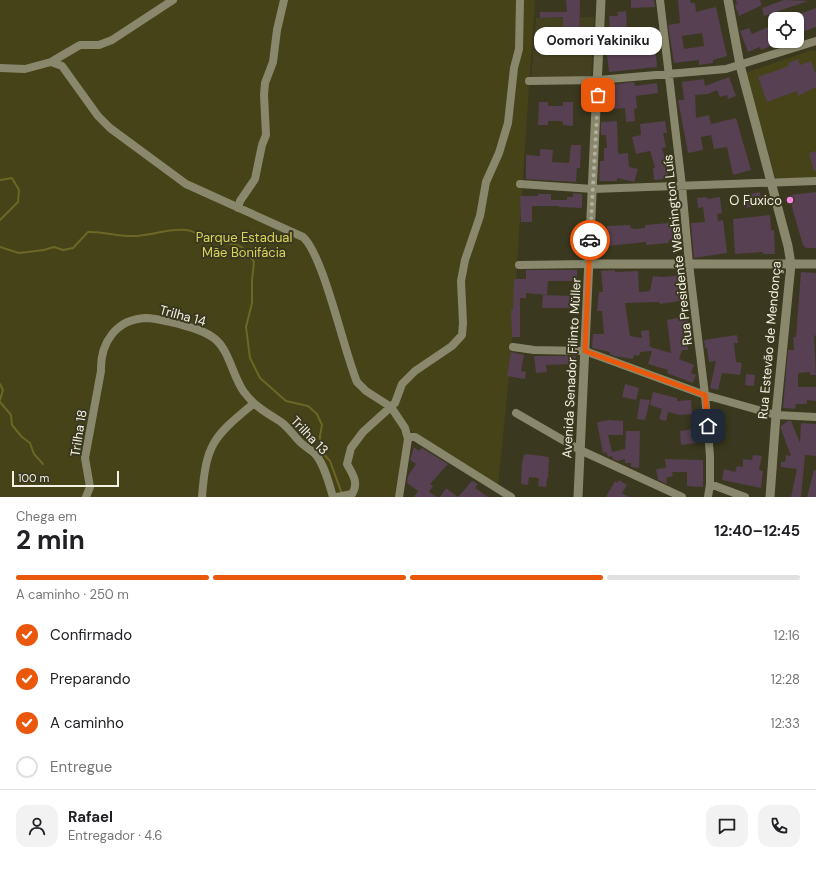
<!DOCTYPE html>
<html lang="pt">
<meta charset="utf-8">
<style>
:root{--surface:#fff;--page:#f2f2f2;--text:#202124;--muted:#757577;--line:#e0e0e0;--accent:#ea580c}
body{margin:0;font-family:"DM Sans",sans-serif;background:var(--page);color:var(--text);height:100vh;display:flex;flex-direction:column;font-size:15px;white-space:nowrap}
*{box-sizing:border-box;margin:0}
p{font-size:13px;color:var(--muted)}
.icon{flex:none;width:22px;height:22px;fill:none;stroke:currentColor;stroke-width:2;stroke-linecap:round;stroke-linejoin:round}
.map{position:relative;height:497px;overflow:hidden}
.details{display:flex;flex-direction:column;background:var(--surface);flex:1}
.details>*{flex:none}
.fabs{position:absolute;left:768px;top:12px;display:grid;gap:8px}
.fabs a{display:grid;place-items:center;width:36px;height:36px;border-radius:8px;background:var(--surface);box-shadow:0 1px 3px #0004;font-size:20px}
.scale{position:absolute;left:12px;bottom:10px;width:107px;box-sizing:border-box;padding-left:4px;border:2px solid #f3f2e3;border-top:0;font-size:11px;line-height:14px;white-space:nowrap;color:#f3f2e3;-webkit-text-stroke:3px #3a381f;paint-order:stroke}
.pin{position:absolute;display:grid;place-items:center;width:34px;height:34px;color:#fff;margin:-17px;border-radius:8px;box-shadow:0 2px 6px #0006}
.courier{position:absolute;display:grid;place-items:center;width:40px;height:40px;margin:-20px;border:3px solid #ea580c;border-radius:50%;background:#fff;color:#222;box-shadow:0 1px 5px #0007}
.bubble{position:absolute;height:28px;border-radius:12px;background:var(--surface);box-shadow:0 1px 3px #0004;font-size:13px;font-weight:700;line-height:28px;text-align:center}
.head em{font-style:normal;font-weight:700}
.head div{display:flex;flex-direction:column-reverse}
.head{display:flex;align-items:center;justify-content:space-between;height:68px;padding:0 16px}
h1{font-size:26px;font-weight:700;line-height:30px}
.bar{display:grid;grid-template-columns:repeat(4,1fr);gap:6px 4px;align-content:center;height:48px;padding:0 16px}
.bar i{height:5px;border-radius:3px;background:var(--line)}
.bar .current{background:var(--accent)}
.bar p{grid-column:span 4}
.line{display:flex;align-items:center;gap:10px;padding:0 16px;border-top:1px solid var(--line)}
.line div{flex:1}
.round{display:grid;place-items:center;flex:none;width:42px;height:42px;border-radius:12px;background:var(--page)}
ol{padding:0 16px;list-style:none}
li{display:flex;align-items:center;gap:12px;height:44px}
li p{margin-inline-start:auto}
li .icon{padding:4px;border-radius:50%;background:var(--accent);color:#fff;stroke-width:4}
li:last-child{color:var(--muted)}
li i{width:22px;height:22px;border:2px solid var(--line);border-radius:50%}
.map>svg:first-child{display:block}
.built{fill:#434120}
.green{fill:#464318}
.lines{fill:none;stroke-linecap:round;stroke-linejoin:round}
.stream{stroke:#6c6725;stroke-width:2}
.building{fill:#564051;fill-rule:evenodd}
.minor{stroke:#8a886c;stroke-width:8}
.tertiary{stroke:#8a886c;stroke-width:9}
.done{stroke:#b2b19e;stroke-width:4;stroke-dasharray:0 7.2}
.route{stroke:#ea580c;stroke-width:5}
.poi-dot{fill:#fb86e5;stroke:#3a381f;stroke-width:1.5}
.labels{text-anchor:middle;stroke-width:4;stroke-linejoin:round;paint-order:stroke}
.poi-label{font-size:13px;fill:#f3f2e3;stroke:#3a381f;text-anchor:end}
.park-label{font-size:13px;fill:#dbd25d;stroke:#3a381f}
.street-label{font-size:13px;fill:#f3f2e3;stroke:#3a381f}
</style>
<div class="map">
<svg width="816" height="497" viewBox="0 0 816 497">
<rect width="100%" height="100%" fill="#3a381f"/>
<path class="built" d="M594,17L591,79H531L536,18Z"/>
<path class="green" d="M0,0H535L510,366L498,487L406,428L397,497H0Z
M812,50L816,51V178L776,179L745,73Z"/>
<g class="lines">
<path class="stream" d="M0,180L12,178L19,190L18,202L0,220
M0,247L19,253L44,250L54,247L63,250L73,248L88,232C102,231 116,236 130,236C149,237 166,228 186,230C197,231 203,239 214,241C237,246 240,240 254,262L252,280V303L246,327L250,358L260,378L286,401L308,406L317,414L322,425L320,436V450L330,461L342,494
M0,384L3,390L0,400
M0,402L11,415L12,425L22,437L30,443L34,454L43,464"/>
</g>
<path class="building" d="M566,0H580L579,49H563V17L540,18V12H567Z
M631,0H654L655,7L631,8Z
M678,0H690L691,3H695L696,12L716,7L727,56L713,60V63L699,65V60L674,63L668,25L680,23ZM702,33L704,46L684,49L682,36Z
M736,0H760L762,5L739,16L736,8L735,5L737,4Z
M784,0L808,1L764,16L762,8Z
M816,8V27L797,34V15Z
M626,11L627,34L654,28L657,67L609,72L605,37L606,32H610L609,16H618L617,12Z
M775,24V41H783L761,50L760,47L748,52L740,31L749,28L752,34Z
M798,59L800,65L811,61L816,74V87L798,96L797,91L767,102L758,77L789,66L788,63Z
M729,77L736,96L728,99L727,95L720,97L717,90L708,94L695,95L696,118L709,115L711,124L736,118L751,170L733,175L727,147L714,149L711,135L701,137L703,150L688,153L678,100H684L682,82L704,79L705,86Z
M634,82L635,86L657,83L658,93L636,96L637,108L634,109L635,121L626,122L625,108L604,110L603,94L610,93L609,85Z
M539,102H548V106H563V102H573V126L563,125V122L560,121H548V125H538Z
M617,121L618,152L619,154L628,153L629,167L638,169L634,182L617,178V181H599L600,161H604V148H607L606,135H601V122Z
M665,121L667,133H663L666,147L662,148L667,165L668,179L654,180L653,168L655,167L650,151L636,154L632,137L641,135L640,124Z
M571,145H581L580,168H577L576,182L526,179V155L540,156V149L553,150L552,162L569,163Z
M816,151V171H814L809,153Z
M760,192L762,204L746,208L744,195Z
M816,192V248H806L803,245L793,211L790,195Z
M573,193L582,194V208L559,207V206H532V222H521L520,196H538V194H551V200H567V197H573Z
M707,197V199L720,197L722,213L717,214L718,221L723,220L727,253L694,258L691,223L705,222L703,207L698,208L697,198Z
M770,215L771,230H774L775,254H763V252L735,254L733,219Z
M669,223V227H672V231H674L675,240L668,241L669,243L646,245V242L608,246V243H602V233L607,229V226L630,225L631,228L634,229L645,228V225Z
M526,270H577V281H548L547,295L526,293V298H520V337H512L511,310H513L514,279H526Z
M615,270V272L638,271L639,292L650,291L653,276L662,277L683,275L686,300L660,304L659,302L625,303L630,336L642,338L641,331L649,330L650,347L671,353L667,320L687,316L688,326H685L688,350H682L679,359L694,365L691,373L696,375L693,383L667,373L668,370L648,364L652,351L640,352L639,356L634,355L633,359L614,356L610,354V352L592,348L593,334H604L602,311H597L599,292H603L601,271Z
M801,272L816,273V336L814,335L816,375H810V372L798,373V387H816V401L807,400V404H796L795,409L783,408L788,350H794L793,337H796Z
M543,295L575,296V308H542Z
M737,335L738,343H734L736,362L742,363L740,375L722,373L718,390L710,388L716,361L709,362L707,348H705L704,340Z
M511,352L524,355L521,371L526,372L525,379L507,376Z
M534,356H576V364L546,365L547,372L536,373Z
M746,374L755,375L754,386L745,385Z
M625,384L639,388L636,400L622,397Z
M653,392L677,398V401L691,400L692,414L679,415L668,412L666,421L659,419L662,409L650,405Z
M640,399L650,400L645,420L637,419Z
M609,420L623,421V435H608L612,452L625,449L626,431H640L639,468L631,467V463H625V459L617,461L613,459L612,456L608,457L606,452L603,453L597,422Z
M788,421H791L800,443L801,423L816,424V456L805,455L801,497H791L797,469L781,467V462H785L786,455L791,456L781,429V426Z
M694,429L696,443L681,445L680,431Z
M414,447L419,451L422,448L448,464L430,484L433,486L429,492L437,497H414L418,491L407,483L408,476L416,464L410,460Z
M527,454L549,457L548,478H547L546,487L538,486L539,478L529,477L528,485L521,484L522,463L524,455Z
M753,455L762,456L759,470L763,471L761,488L722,480L724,469L735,472L737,466L743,467V459L752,460Z
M665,459L703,460V487L687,486V472H672L673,476L666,478L667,484L658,480L656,469L666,468Z
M814,470H816V497H807Z
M619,480L627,485L622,493L629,497H606L615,481L617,483Z
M472,481L478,484L475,488L488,497H458Z
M446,488L458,497H440Z"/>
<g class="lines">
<path class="minor" d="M660,0L682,186L689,264L705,395L710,456V484L708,497
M51,62L80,45H99L112,40L173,0
M0,68L25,69L51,62L62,66L98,116L110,128L186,184L303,237C323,254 344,351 357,382L366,391L391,407L405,428L408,439L399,497
M529,81L598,80L726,69L816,41
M520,184L593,189L816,181
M238,208L240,201L255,179L262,145L266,135L264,95L265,83L273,62L277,30L284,0
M519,265L589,264
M513,347L534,350L585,351L705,395L776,415L816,417
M516,413L580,450L682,497
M408,439L411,437H415L511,497
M710,484L745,497
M86,497L90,487L85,458L101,371C100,343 116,319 146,318C156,318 169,322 179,324C190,327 206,331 215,339C229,350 233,377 244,392C254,406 267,413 281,422C289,428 293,435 300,442C305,447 312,450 316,455C325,466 329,484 333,497
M202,497C206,444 213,437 253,404
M337,497L352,494C359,483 353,475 347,464L351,448L363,432L395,403L402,384L415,371L452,346L462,335L463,323L461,281L465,260L480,216L486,182L499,153L508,123L514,68L519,49L520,0"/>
<path class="tertiary" d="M728,0L740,65L788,246L791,264L776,415L770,497
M589,264H816
M578,497L601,0"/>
</g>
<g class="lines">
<path class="done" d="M590,240L598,95"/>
<path class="route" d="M590,240L585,351L705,395L708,426"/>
</g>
<circle class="poi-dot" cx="790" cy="200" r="4"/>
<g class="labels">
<g class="poi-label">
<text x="782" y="205">O Fuxico</text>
</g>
<g class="park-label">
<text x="244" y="242">Parque Estadual<tspan x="244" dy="15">Mãe Bonifácia</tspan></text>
</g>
<g class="street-label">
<text transform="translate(677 250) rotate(-96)" y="5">Rua Presidente Washington Luís</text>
<text transform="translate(183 315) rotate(15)" y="5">Trilha 14</text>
<text transform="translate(769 340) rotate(-85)" y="5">Rua Estevão de Mendonça</text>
<text transform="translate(571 368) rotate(-87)" y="5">Avenida Senador Filinto Müller</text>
<text transform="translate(78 433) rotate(-81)" y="5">Trilha 18</text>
<text transform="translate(310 435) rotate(46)" y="5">Trilha 13</text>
</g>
</g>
</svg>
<div class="fabs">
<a><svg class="icon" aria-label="locate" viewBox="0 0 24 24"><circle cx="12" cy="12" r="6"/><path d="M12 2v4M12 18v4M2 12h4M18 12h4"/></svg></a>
</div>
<div class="scale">100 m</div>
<div class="pin" style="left:598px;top:95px;background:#ea580c"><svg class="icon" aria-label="bag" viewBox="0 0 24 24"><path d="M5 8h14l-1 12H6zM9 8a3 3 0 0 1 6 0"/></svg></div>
<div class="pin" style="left:708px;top:426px;background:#1f2937"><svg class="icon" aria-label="home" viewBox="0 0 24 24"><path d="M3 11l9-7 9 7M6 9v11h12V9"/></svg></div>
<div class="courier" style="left:590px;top:240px"><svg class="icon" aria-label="car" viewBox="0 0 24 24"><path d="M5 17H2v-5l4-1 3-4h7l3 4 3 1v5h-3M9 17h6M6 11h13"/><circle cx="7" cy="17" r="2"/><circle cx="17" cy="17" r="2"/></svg></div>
<div class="bubble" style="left:534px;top:27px;width:128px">Oomori Yakiniku</div>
</div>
<section class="details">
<div class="head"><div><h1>2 min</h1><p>Chega em</p></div><em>12:40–12:45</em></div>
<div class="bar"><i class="current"></i><i class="current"></i><i class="current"></i><i></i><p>A caminho · 250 m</p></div>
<ol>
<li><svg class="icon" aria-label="check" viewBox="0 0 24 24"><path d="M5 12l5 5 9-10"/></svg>Confirmado<p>12:16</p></li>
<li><svg class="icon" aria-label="check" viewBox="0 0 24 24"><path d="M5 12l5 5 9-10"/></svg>Preparando<p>12:28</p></li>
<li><svg class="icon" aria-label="check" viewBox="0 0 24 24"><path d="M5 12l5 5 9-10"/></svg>A caminho<p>12:33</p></li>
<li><i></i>Entregue</li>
</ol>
<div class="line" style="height:72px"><a class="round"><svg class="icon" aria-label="person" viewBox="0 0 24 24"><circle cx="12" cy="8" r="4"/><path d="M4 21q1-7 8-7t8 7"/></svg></a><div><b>Rafael</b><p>Entregador · 4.6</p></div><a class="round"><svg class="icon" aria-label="chat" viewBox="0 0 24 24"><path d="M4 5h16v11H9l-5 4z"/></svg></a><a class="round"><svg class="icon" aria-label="phone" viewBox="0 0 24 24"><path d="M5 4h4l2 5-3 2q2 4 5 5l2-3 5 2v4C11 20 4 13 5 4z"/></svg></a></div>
</section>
